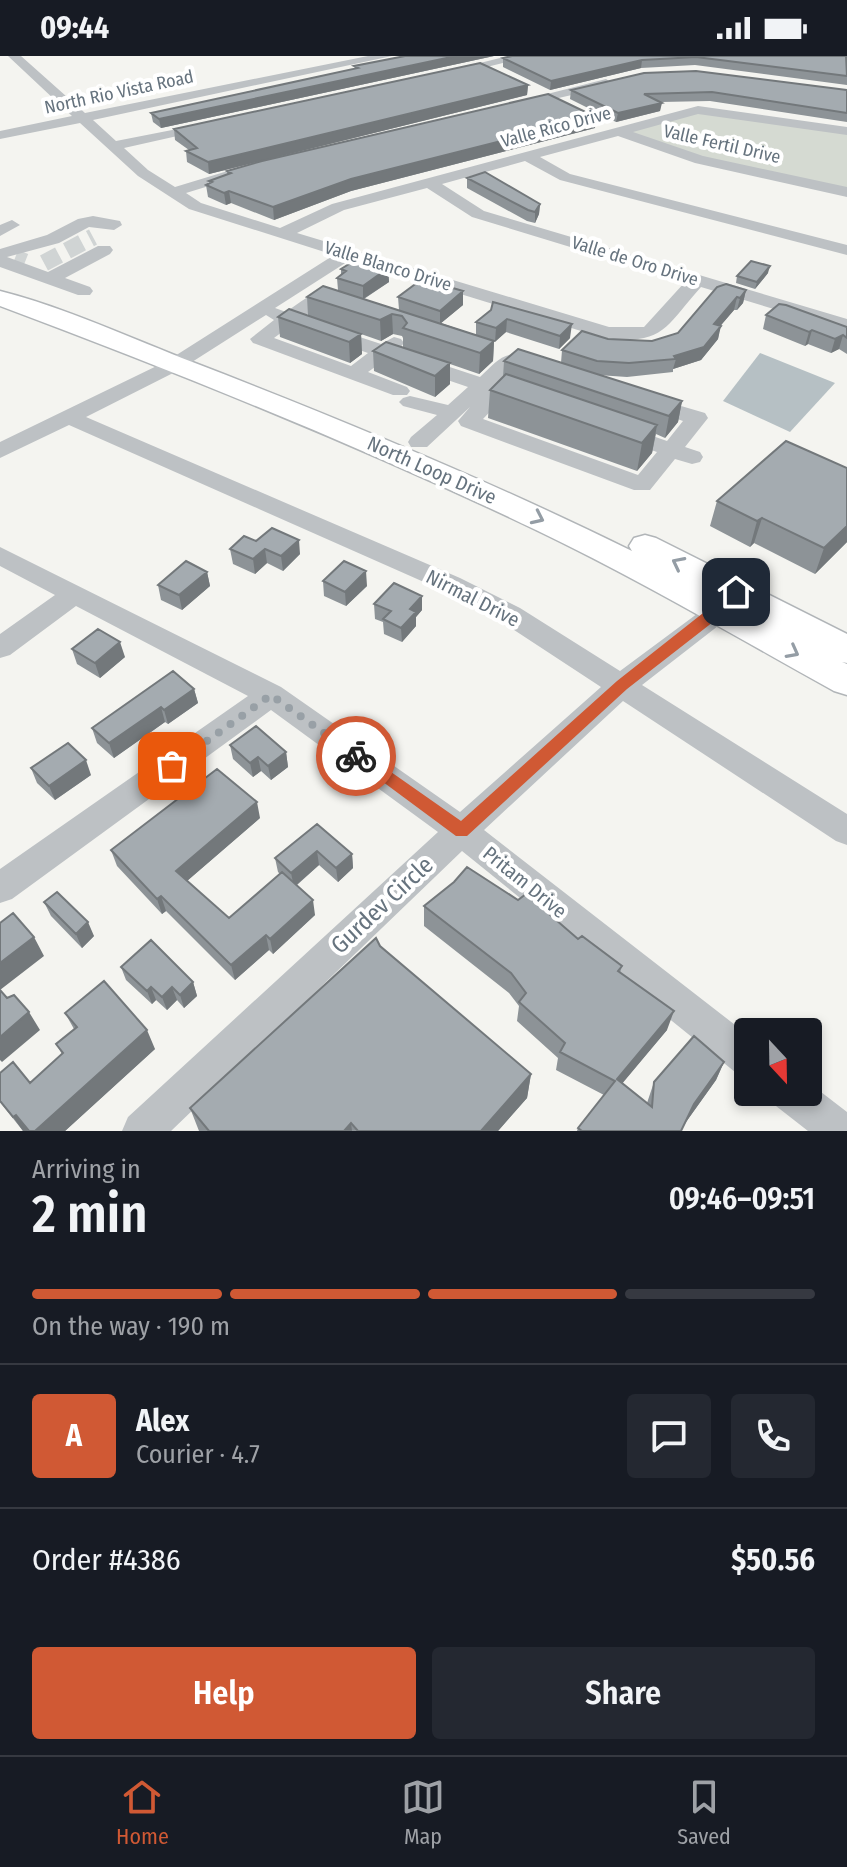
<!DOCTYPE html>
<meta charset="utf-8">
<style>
:root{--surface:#171b24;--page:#242831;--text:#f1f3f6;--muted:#9ea1a6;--line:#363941;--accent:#d05934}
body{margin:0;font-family:"Fira Sans Condensed",sans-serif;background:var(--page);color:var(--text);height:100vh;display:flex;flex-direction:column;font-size:30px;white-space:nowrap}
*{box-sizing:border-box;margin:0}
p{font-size:26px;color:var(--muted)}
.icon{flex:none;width:44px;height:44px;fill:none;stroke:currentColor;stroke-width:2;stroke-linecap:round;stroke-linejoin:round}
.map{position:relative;height:1075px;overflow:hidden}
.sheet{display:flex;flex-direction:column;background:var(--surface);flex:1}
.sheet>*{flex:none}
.needle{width:52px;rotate:158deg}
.fabs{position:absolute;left:734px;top:962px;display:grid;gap:16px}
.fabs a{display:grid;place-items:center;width:88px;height:88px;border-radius:8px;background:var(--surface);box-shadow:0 4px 12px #0003;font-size:40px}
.pin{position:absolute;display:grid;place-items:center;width:68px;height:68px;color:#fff;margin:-34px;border-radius:16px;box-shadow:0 4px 12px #0006}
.courier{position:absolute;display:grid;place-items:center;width:80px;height:80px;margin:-40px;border:6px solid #d05934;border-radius:50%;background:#fff;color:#222;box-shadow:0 2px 10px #0007}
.overview em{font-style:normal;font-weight:600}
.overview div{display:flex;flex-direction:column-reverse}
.overview{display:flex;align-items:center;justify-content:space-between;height:136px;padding:0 32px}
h1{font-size:52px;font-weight:600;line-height:60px}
.bar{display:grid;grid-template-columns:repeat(4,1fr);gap:12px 8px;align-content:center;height:96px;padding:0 32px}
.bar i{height:10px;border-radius:6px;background:var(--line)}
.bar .active{background:var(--accent)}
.bar p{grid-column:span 4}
.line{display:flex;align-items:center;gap:20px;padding:0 32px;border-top:2px solid var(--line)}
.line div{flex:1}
.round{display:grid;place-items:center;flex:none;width:84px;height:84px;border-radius:8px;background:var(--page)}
.action{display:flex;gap:16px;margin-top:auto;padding:16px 32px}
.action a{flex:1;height:92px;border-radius:8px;background:var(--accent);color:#fff;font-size:32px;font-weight:600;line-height:92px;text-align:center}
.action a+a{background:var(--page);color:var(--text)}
.status{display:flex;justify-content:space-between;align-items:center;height:56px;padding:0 40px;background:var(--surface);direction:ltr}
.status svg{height:22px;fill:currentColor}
.menu{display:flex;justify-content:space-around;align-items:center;height:112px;border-top:2px solid var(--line);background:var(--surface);font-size:22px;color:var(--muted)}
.menu a{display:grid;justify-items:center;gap:4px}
.menu .active{color:var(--accent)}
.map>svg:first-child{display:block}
.green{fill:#d5dad2}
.water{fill:#b6c0c4}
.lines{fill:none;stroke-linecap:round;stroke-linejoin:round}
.minor-tunnel{stroke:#d0d4d4;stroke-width:17;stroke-dasharray:17 9;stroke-linecap:butt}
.major-casing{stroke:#b1b5b8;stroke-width:3}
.minor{fill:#bdc1c4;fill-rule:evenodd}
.major{fill:#fff;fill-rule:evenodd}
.wall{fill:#8d9397}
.shaded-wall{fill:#73787b}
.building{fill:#a4abb0;stroke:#73787b;stroke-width:2}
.oneway{stroke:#949da5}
.route{fill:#d05934}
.done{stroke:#98a0a6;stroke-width:8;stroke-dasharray:0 14.4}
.labels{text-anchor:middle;stroke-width:8;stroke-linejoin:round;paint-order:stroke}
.far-street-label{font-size:18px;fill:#66737e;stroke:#fff}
.street-label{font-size:20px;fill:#66737e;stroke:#fff}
.near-street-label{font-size:24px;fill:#66737e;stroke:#fff}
</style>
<div class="status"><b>09:44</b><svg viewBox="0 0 49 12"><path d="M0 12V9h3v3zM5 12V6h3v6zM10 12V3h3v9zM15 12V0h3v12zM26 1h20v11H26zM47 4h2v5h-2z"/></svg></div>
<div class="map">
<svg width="847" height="1075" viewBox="0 0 847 1075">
<rect width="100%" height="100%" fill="#f4f4f0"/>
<path class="green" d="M698,54L847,75V136L679,98L619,76Z"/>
<path class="water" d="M760,297L835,327L790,376L723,345Z"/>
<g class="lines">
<path class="minor-tunnel" d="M15,202L25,206
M44,207L93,181"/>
<g class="major-casing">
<path id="major" d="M0,235C64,251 133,283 195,307C343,364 490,425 632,495L629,490L634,482L645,479L656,482L847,578V607L842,606L847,608V639L834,635C735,580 638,523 536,474C361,390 181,318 0,250Z"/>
</g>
<path class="minor" d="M8,0H21L85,57L368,0H392L93,64L116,85L213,66V72L124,92L148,114L175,131L254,107H264V113L186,137L201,147L280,172L332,148L698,50L847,71V79L698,58L633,76L703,100L847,131V141L695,107L618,80L540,101L570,118L847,189V199L560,124L525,105L442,128L484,155L847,263V275L701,231C665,271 665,288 607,283L350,204L275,252L286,256C306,242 325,224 347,245L338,251L324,246L302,262L381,288L394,281L401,283L404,287L398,294L480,321C495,307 504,293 526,300C534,302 539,303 544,309L541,313L534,315L516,310L497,327L526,338L530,342L526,346L519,348L502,343L483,363L638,419L657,396L613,381L610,376L613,371L621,369L667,385L683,365L640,350L636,346L640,342L647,340L705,357L708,362L685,391L700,396L703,401L700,406L692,408L675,403L650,434H634L461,370L458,365L470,351L427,391H411L408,386L411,381L437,359L403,350L399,346L403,342L410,340L448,349L468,331L386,303L368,316L407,331L410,335L407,339H393L253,287L250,283L274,264L266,259L181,313L86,361L460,522L520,552L620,615L709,549L722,536L731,533L740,536L744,542L727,563L642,629L847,758V789L836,785L623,645L484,774L748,979V1022L735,1016L462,795L171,1075H122L128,1061L438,776L271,654L12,843L0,847V813L248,640L76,550L10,599L0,602V578L55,539L0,510V491L281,631L460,756L601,631L502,566L442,534L69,369L0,402V386L167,305L334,199L189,153L138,120L80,67L0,83V75L72,60ZM427,132L472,161L685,226L644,271H609L297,177L344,154ZM290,270L368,297L351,310L274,282Z
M508,0H531L450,20L444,16Z
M606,23L612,27L611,30L515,52L508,48Z
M93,160L120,165L122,169L114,174L89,171L59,187L7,201L48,216L98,190H110L113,194L110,198L65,222L90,231L93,235L90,239H78L0,211V193L47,179L78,163Z
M12,164L20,169L0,180V169Z
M808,1026L847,1056V1075H808L776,1050L771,1036H808Z"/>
<use href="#major" class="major"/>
</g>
<path class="wall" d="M405,0H494L161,72L153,66L151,57L355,13L354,10Z
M847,0V29L695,9L641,12L550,34L503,11V2Z
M528,29L527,39L209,118L187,106L186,95L189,94L175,84L174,73Z
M571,34H847V66L710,45L661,46L660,55L616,66L570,43Z
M595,72L351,135L274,164L231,147L226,149L208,141L206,129L209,127V125L227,119V115Z
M467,122L540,148L539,158L535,167L527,165L467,132Z
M388,212L389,226L364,243L399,254L398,241L463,249L441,267L476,279V266L491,254L570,282L559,293L506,276L494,286L493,305L479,318L450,308V328L435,341L374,315L373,295L403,292V282L402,280L393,278L381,285L361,278L362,298L350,307L280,281L278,261L308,260L307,241L338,234L337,222L341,219V213Z
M768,217L755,233L736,227L737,220Z
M746,234L743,247L737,254H734L720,270L718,283L701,304L673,313V316L627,321L598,319L682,345L678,366L665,382L656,378L652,397L637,415L488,362L490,334L503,321L504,305L561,307L562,294L608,283L652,285L678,277Z
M766,259L847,271V298L839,293L831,297L808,288L805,290L763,273Z
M847,412V486L815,518L754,487L750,491L710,470L717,445Z
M256,485L300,498L283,515L267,507L255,518L233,508L230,493Z
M207,516L210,530L182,554L161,544L158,529Z
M323,525L367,530L346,550L324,540Z
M374,548L422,554L416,561V570L402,586L384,578L383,566L375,563Z
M72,593L125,601L100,622L77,608Z
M194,633L198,647L168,668L165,666L114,702L97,687L92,672Z
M230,689L286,696L288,711L271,724L261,715L253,721L233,703Z
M31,712L91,719L55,744L37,727Z
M260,762L187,825L229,862L280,818L278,816L275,802L317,768L352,798L353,812L338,826L319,809L297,829L315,859L273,898L269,894L235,924L166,855L162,858L117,810L111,794Z
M44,846L94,880L82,892L51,860Z
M424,850L578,883L622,910L620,917L667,974L622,1027L647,1047L654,1026L724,1006L716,1024L686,1066L681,1075H577L578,1072L604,1039L556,1014L558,1002L517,965L519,950L509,937L424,870Z
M380,890L531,1018L527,1042L498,1075H199L190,1052Z
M121,911L193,926L197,940L184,952L177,944L167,954L156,944L152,948L126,924Z
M65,957L155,993L65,1075H23L0,1046V1017L30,1027L62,998L56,988L74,973Z"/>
<path class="shaded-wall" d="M456,0H494L161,72L159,63Z
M642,4L641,12L550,34L551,25Z
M528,29L527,39L209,118L208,106Z
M662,47L660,55L616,66L618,57Z
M596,61L595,72L351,135L274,164L273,151L351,123Z
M229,135L231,147L226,149L224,137Z
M540,148L539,158L535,167V156Z
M770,210L768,217L755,233L757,226Z
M388,212L389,226L363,243V230Z
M746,234L743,247L737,254L740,242Z
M463,235V249L440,268V255Z
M737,241L734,254L711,281L714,268Z
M392,258L393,278L381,285L380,264Z
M507,263L506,276L495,286L496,272Z
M572,268L570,282L559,293L560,280Z
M721,270L718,283L701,304L673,313L676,303L674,300Z
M812,274L808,288L805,290L809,276Z
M361,278L362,298L350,307L349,286Z
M843,279L839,293L831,297L835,283Z
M494,285L493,305L479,318L480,297Z
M450,307V328L435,341V320Z
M682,345L678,366L665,382L669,360Z
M657,369L652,397L637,415L642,387Z
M762,462L754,487L750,491L757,465Z
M847,470V486L815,518L824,492Z
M299,484L300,498L283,515L281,500Z
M265,493L267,507L255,518L253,503Z
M366,515L367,530L346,550L345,536Z
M207,516L210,530L182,554L179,539Z
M422,540V554L416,561V570L402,586L401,572L410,553Z
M120,586L125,601L100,622L95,607Z
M194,633L198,647L168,668L164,654Z
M161,651L165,666L114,702L109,687Z
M286,696L288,711L271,724L268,710Z
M258,701L261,715L253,721L250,707Z
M86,704L91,719L55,744L49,730Z
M257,746L260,762L180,831L176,815Z
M317,795L319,809L294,831L291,817Z
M352,798L353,812L338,826L336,812Z
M161,840L166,855L162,858L157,843Z
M313,844L315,859L273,898L270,883Z
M88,866L94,880L82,892L76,878Z
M266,879L269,894L235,924L231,909Z
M34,881L44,900L0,934V907Z
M193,926L197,940L184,952L180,939Z
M151,931L156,944L152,948L147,935Z
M172,931L177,944L167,954L162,941Z
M674,955L667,974L611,1041L617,1023Z
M29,956L40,974L2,1006L0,1004V981Z
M147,974L155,993L65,1075H35Z
M724,1006L716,1024L686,1066L694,1048Z
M531,1018L527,1042L498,1075H481Z
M16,1059L28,1075H23L13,1061Z
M351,1067L352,1075H344Z"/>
<path class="building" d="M405,0H456L159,63L151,57L358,12L354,10Z
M512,0H846L847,20L696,1L642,4L551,25L503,2Z
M480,7L528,29L208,106L186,95L197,92L174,73Z
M696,15L847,34V57L712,36L644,38L662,47L618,57L571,34L644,17Z
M548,38L596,61L351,123L273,151L229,135L224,137L206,129L212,126L209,125L231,117L227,115L262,105Z
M485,116L540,148L535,156L528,154L467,122Z
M357,203L388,212L363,230L337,222L346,215L341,213Z
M751,205L770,210L757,226L737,220Z
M422,223L463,235L440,255L398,241Z
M726,228L746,234L740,242L737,241L714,268L721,270L704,291L674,300L676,303L629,307L597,305L562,294L582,275L608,283L652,285L678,277L717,231Z
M323,230L494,285L480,297L403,272L407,267L402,260L392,258L380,264L307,241Z
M493,246L572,268L560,280L507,263L496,272L476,266L491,254Z
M779,248L786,249L847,271V282L843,279L835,283L812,274L809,276L766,259Z
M289,253L361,278L349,286L278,261Z
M386,286L450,307L435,320L373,295Z
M518,293L682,345L669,360L504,305Z
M506,318L657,369L642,387L490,334Z
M786,385L847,412V470L824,492L762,462L757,465L717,445Z
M272,472L299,484L281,500L265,493L253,503L230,493L244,480L256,485Z
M186,505L207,516L179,539L158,529Z
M344,505L366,515L345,536L323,525Z
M394,527L422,540L410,553L416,556L401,572L383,563L391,555L374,548Z
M98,573L120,586L95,607L72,593Z
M173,615L194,633L164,654L161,651L109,687L92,672Z
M256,670L286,696L268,710L258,701L250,707L230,689Z
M68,687L86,704L49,730L31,712Z
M217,713L257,746L176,815L229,862L282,816L313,844L270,883L266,879L231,909L161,840L157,843L111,794Z
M317,768L352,798L336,812L317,795L291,817L275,802Z
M467,811L518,844L526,838L578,883L582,880L622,910L618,915L674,955L617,1023L652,1051L654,1026L694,980L724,1006L694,1048L681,1075H582L578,1072L615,1025L560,996L565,987L519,946L526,937L511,917L424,850L454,826Z
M57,836L88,866L76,878L44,846Z
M13,857L34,881L0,907V867Z
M376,882L380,890L531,1018L481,1075H358L351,1067L344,1075H209L190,1052Z
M151,884L193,926L180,939L172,931L162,941L151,931L147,935L121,911Z
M104,925L147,974L35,1075H29L16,1059L13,1061L0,1045V1017L13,1006L30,1027L63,997L56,988L77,971L65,957Z
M0,934L7,942L14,939L29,956L0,981Z"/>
<defs><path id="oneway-chevron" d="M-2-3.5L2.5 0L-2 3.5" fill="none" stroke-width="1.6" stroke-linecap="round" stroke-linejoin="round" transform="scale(2)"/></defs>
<g class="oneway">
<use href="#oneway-chevron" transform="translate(538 462) rotate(25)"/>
<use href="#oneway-chevron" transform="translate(678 507) rotate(-153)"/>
<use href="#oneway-chevron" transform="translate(793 596) rotate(28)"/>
</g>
<path class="route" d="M736,531L742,536L722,559L627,633L467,780H456L348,700L350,695H361L461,765L617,625Z"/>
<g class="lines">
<path class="done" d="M172,710L271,639L356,700"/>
</g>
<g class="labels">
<g class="far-street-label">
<text transform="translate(119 36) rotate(-12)" y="6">North Rio Vista Road</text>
<text transform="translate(556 71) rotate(-15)" y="6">Valle Rico Drive</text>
<text transform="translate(722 88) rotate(13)" y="6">Valle Fertil Drive</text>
<text transform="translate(635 205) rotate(17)" y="6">Valle de Oro Drive</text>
<text transform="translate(388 210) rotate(17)" y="6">Valle Blanco Drive</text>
</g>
<g class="street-label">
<text transform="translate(432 414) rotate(24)" y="7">North Loop Drive</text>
<text transform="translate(473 542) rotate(27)" y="7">Nirmal Drive</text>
<text transform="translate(525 826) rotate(39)" y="7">Pritam Drive</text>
</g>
<g class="near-street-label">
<text transform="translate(382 849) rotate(-43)" y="8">Gurdev Circle</text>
</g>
</g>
</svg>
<div class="fabs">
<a><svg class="needle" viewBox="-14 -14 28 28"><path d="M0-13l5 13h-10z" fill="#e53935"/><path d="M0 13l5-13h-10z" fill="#9ea1a6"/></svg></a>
</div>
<div class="pin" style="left:172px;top:710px;background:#ea580c"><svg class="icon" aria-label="bag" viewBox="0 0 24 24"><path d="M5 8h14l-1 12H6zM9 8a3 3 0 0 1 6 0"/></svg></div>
<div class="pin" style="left:736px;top:536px;background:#1f2937"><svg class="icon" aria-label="home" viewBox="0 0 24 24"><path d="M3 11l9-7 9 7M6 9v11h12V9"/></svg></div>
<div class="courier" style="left:356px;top:700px"><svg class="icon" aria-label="bike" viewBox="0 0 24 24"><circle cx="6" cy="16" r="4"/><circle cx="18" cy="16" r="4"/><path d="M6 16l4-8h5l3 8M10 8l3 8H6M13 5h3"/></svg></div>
</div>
<section class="sheet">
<div class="overview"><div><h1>2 min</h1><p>Arriving in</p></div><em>09:46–09:51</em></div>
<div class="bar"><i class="active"></i><i class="active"></i><i class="active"></i><i></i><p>On the way · 190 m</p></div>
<div class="line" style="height:144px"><b class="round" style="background:var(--accent);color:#fff">A</b><div><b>Alex</b><p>Courier · 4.7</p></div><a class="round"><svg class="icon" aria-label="chat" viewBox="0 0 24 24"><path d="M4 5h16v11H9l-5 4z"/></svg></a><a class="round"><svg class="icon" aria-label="phone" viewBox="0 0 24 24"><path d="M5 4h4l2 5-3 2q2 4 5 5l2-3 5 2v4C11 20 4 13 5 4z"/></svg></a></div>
<div class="line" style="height:104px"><div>Order #4386</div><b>$50.56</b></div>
<div class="action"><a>Help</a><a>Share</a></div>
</section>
<nav class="menu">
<a class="active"><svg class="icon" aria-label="home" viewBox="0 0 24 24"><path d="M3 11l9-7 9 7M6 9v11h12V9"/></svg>Home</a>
<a><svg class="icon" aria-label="map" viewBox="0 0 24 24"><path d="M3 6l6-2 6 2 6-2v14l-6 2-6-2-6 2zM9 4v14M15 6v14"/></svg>Map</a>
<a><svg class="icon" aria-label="saved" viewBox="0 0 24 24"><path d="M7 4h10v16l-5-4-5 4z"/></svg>Saved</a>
</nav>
